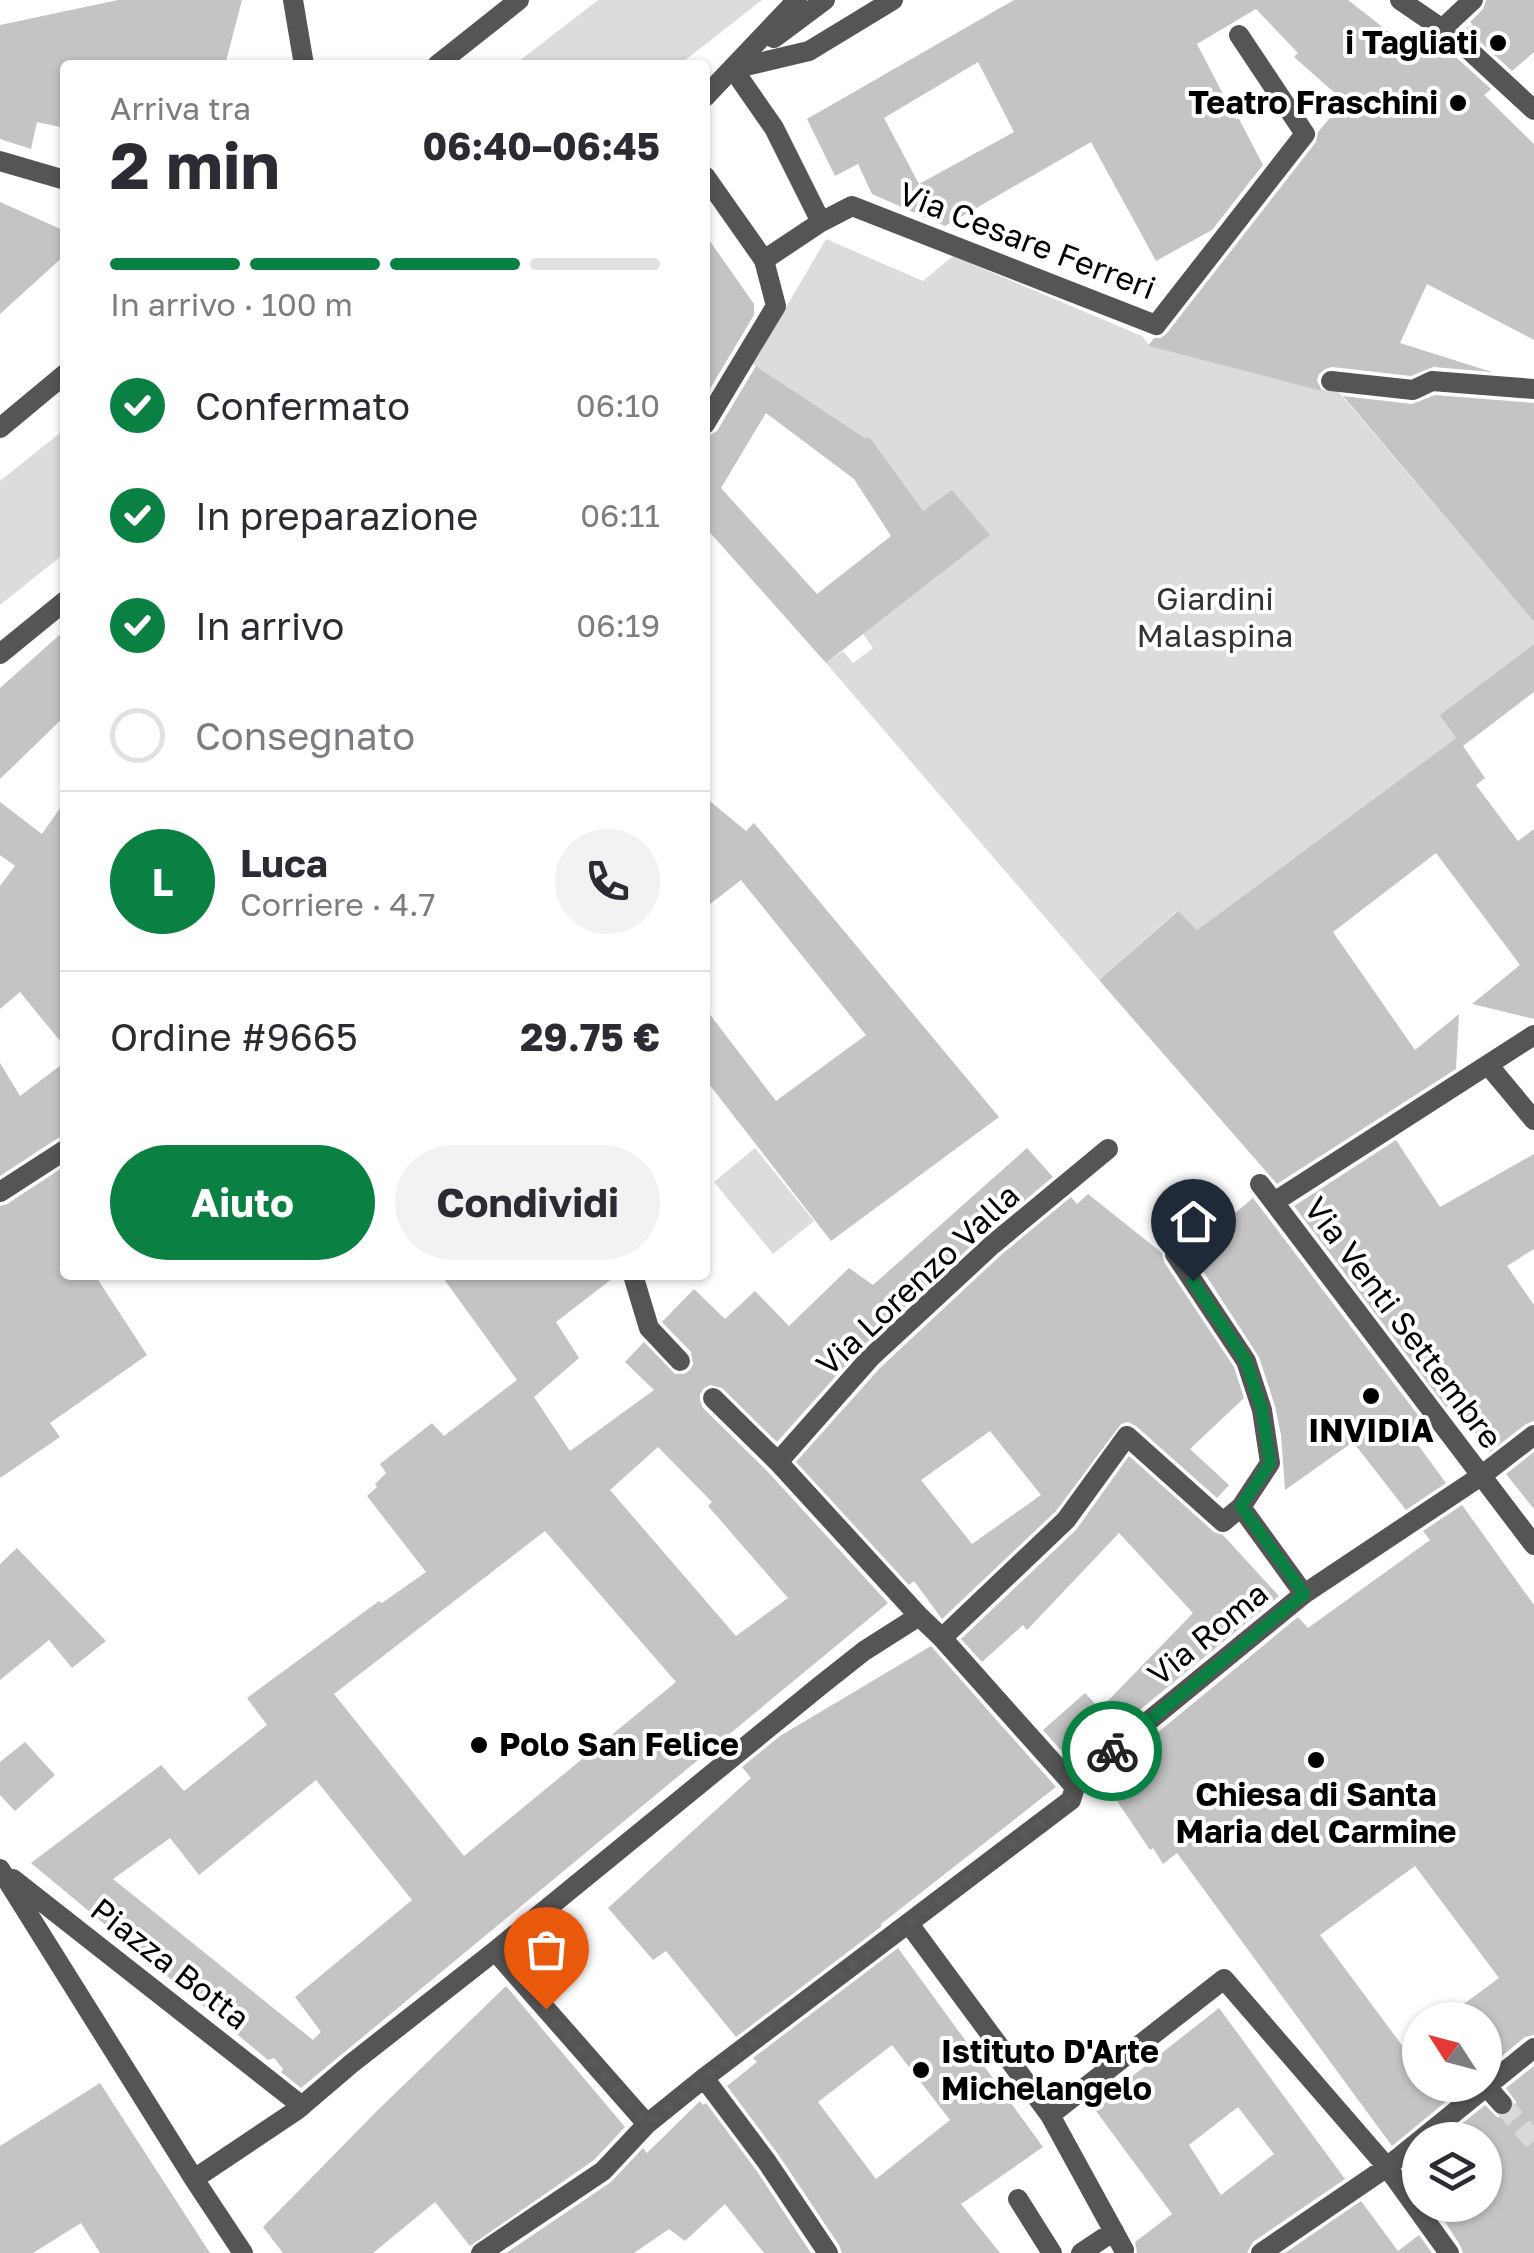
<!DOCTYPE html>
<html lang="it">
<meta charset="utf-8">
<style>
:root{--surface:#fff;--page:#f2f2f3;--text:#2b2b33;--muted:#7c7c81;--line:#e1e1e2;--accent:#0b8043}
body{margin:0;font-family:"Golos Text",sans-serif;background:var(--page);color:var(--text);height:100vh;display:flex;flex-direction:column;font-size:38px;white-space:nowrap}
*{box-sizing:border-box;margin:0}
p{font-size:32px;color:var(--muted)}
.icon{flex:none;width:55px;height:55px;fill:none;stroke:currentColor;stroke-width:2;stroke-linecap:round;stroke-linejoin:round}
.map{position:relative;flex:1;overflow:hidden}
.side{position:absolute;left:60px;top:60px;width:650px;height:1220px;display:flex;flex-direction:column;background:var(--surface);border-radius:10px;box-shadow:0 2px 8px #0004}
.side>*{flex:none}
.needle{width:65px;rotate:306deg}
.tools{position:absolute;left:1402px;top:2002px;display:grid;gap:20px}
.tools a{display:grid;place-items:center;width:100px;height:100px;border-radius:50%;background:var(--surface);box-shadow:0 2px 8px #0004;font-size:50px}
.pin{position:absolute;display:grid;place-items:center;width:85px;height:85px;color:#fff;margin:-102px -42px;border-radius:50% 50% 50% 0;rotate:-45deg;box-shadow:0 0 10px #0007}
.pin .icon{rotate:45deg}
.courier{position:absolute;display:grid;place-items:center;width:100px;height:100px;margin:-50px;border:8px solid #0b8043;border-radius:50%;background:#fff;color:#222;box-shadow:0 2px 12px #0007}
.overview em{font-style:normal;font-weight:700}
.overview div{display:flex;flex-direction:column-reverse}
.overview{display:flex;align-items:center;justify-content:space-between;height:170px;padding:0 50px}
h1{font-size:65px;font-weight:700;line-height:75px}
.bar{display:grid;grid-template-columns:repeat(4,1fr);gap:15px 10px;align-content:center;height:120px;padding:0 50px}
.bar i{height:12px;border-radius:8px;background:var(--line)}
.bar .on{background:var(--accent)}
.bar p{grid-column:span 4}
.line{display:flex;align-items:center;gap:25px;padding:0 50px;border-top:2px solid var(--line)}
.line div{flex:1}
.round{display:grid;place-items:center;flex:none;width:105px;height:105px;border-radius:52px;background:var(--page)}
ol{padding:0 50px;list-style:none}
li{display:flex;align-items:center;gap:30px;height:110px}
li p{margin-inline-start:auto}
li .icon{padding:10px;border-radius:50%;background:var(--accent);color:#fff;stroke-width:4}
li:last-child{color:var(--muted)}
li i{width:55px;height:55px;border:5px solid var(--line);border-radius:50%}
.cta{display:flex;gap:20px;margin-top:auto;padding:20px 50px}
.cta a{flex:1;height:115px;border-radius:60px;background:var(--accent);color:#fff;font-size:40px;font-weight:700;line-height:115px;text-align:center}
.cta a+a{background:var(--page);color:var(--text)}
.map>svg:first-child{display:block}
.green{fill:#dcdcdc}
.building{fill:#c4c4c4;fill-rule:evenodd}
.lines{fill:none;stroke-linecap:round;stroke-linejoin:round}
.pedestrian-tunnel{stroke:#d9d9d9;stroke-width:20;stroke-dasharray:20 10;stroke-linecap:butt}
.pedestrian{stroke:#555;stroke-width:20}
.minor{stroke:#555;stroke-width:20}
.tertiary{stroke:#555;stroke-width:20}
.done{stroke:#595959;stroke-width:10;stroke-dasharray:0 18}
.route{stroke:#0b8043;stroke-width:12}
.poi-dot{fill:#000;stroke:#fff;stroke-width:4}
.labels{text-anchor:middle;stroke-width:8;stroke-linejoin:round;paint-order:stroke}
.poi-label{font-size:32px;font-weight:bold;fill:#000;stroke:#fff;text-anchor:end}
.street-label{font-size:32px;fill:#000;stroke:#fff}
.park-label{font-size:32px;fill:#333;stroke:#fff}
</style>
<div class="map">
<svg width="1534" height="2253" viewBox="0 0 1534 2253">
<rect width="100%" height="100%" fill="#fff"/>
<path class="green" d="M598,0H762L679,65H514Z
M826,239L923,281L953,256L1142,336L1149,345L1167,351L1316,389L1338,391L1534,622V644L1441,715L1456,738L1197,930L1177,911L1099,980L826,663L843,651L853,663L873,648L863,634L989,535L952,491L923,511L865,438L753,364Z
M65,429V553L0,605V481Z
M755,1148L814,1221L773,1254L714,1182Z"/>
<path class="building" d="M118,0H242L225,65H65V128L37,122L31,149L0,139V25Z
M1014,0H1348L1408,47L1432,39L1448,50L1491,89L1484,95L1534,144V340L1427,284L1400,343L1492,372L1433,367L1411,376L1332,367L1325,369L1319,374L1317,380L1322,391L1148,346L1154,338H1161L1167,333L1316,142L1318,132L1344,101L1294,57L1298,53L1256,9L1197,44L1236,119H1239L1263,165L1212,230L1156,261L1091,142L945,226L872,194L858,164L835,176L807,119ZM978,62L1014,132L919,184L884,118Z
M1486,0H1534V52L1512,71L1465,28L1473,25L1470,22L1483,9Z
M0,202L65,231V255L0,314Z
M705,234L754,304V315L705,397Z
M756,366L865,438H870L923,511L952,490L990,535L826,663L705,527V438L717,431ZM766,413L854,479L891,536L817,594L721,488Z
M1435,395L1534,403V622L1343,396L1412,404Z
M65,630V716L0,779V688Z
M1534,644V692L1463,746L1485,778L1476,785L1518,841L1534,829V1019L1472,1004L1520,965L1436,853L1333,932L1415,1050L1459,1014L1456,1069L1277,1184L1099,980L1178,911L1197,930L1456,738L1440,715Z
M705,797L746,831L754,823L999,1117L831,1241L705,1079V1008L776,1101L866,1035L741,880L705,908Z
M65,801V1047L20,992L0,1009V886L15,866L0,855V802L42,834Z
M65,1062V1136L58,1138L0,1176V1063L20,1096Z
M1396,1140L1440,1207L1534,1154V1249L1507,1266L1534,1305V1421L1526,1424L1490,1452L1452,1403L1446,1407L1294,1206Z
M1027,1148L1053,1177L983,1235L861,1348L777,1442L722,1388L710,1385L704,1388L700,1394V1401L703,1408L768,1472L888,1603L301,2088L281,2072L283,2069L274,2058L268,2060L31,1863L161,1765L184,1791L267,1725L247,1698L379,1601L382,1603L426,1572L367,1496L377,1487L375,1484L386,1473L380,1464L432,1423L444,1436L517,1380L441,1275H617L556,1322L579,1358L534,1397L570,1451L654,1390L625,1362L644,1342L675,1374H684L690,1370L693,1364L691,1352L662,1322L694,1289L725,1319L755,1291L789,1326L849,1268L873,1285ZM658,1447L712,1502L708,1506L788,1598L736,1636L610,1490ZM545,1531L676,1682L464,1856L334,1694ZM316,1780L412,1900L295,1997L321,2032L313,2040L113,1879L170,1838L199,1875Z
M65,1166V1275H95L147,1355L50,1423L60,1437L0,1478V1206L7,1204Z
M1088,1194L1162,1253L1164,1262L1234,1367L1244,1398L1190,1449L1229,1485L1217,1498L1136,1426L1128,1422L1121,1424L1056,1511L942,1619L914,1581L909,1585L796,1462L880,1368L1001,1255L1071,1197L1077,1204ZM990,1431L1041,1495L972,1544L921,1480Z
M1253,1198L1424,1423L1410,1434L1446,1483L1406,1510L1353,1442L1285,1490L1281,1435L1275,1406L1259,1357L1190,1251Z
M1534,1452V1509L1506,1474Z
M1129,1456L1214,1532L1223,1535L1279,1596L1087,1753L1075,1766L1043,1730L1085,1693L1100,1709L1193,1613L1119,1533L1027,1630L1023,1625L982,1662L961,1639L1076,1530Z
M1462,1505L1534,1605V2035L1525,2037L1485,2070V2020H1442L1499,1978L1415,1866L1320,1935L1404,2048L1420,2036V2085H1466L1392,2146L1177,1853L1163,1864L1153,1848L1150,1850L1107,1786L1105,1787L1100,1780L1298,1617L1308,1628L1430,1540L1423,1531Z
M17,1548L106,1641L72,1668L49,1640L0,1680V1564Z
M931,1646L1056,1787L881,1924L882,1926L736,2037L666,1951L653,1960L608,1908L751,1778L742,1767L780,1736Z
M25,1742L55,1775L15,1811L0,1795V1762Z
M898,1948L1043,2147L961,2204L1000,2253H842L839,2245L778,2154L727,2086L757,2062L753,2058ZM892,2045L950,2120L876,2179L818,2102Z
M506,1986L625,2127L594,2160L470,2246L435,2202L373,2253H283L263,2227L377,2111Z
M1219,2008L1345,2179L1253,2242L1247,2253H1137L1135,2242L1172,2214L1093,2107ZM1238,2107L1274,2154L1221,2195L1189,2145Z
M1534,2066V2253H1463L1460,2245L1434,2205H1485V2140H1442L1485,2105L1497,2117L1504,2118L1510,2115L1515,2109L1516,2102L1506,2088Z
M100,2083L210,2253H100L81,2223L33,2253H0V2146Z
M700,2101L703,2105L706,2103L756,2170L811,2253H764L725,2204L685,2241L669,2229L634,2253H506L611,2182L643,2148L647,2153Z
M1361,2201L1398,2251L1419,2235L1432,2253H1285Z"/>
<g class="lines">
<path class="pedestrian-tunnel" d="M1502,2104L1534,2141"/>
<path class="pedestrian" d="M1400,0L1457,39L1534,110
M1442,29L1473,0
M1331,381L1413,390L1432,381L1534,389
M705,424L776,306L764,260
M1486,2086L1502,2104"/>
<path class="minor" d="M293,0L304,65
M0,161L65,180
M705,176L764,260L821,222L774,128L733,69
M821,222L852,206L1156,325L1305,134L1239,35
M1489,1066L1534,1120
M1260,1184L1534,1545
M0,1192L65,1150
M1274,1202L1534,1035
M633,1275L649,1328L680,1361
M713,1398L778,1462L919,1616L942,1638L1075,1787
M778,1462L870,1358L992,1245L1108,1149
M1241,1507L1304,1594
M942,1638L1066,1520L1127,1436L1223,1522L1241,1507L1270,1463L1262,1410L1246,1361L1175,1254
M0,1869L194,2179L297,2110L351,2064L495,1951L821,1685L864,1651L919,1616
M13,1879L302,2106
M909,1924L1050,2115L1224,1979L1387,2167L1449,2253
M495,1951L647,2124
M704,2078L767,2162L828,2253
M1050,2115L1124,2250
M194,2179L243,2253
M1018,2199L1052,2253
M481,2253L603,2171L647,2124L704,2078L1071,1800L1075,1787L1096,1764L1304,1594L1481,1476L1534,1435
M1081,2253L1114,2231
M1261,2253L1387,2167L1534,2048"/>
<path class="tertiary" d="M774,38L825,0
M437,65L519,0
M733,69L809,51L893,0
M705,97L797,0
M0,428L65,374
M0,654L65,601"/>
</g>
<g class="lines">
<path class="done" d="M546,2009L647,2124L704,2078L1070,1800L1075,1787L1112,1751"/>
<path class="route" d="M1112,1751L1304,1594L1241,1506L1270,1463L1262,1410L1246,1361L1193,1281"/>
</g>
<g class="poi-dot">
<circle cx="1498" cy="43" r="10"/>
<circle cx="1458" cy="103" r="10"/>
<circle cx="1371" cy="1396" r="10"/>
<circle cx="479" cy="1745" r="10"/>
<circle cx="1316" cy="1760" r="10"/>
<circle cx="921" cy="2070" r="10"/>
</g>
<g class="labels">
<g class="poi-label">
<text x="1478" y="54">i Tagliati</text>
<text x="1438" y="114">Teatro Fraschini</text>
<text x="1371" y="1442" text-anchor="middle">INVIDIA</text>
<text x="499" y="1756" text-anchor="start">Polo San Felice</text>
<text x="1316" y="1806" text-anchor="middle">Chiesa di Santa<tspan x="1316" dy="37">Maria del Carmine</tspan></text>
<text x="941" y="2063" text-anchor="start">Istituto D'Arte<tspan x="941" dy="37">Michelangelo</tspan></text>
</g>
<g class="street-label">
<text transform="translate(1027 241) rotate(21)" y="11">Via Cesare Ferreri</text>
<text transform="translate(918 1280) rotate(-43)" y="11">Via Lorenzo Valla</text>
<text transform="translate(1403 1323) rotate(53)" y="11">Via Venti Settembre</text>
<text transform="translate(1208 1634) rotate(-39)" y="11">Via Roma</text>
<text transform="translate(170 1964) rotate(38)" y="11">Piazza Botta</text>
</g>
<g class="park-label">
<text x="1215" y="610">Giardini<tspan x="1215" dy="37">Malaspina</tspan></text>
</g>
</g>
</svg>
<div class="tools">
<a><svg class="needle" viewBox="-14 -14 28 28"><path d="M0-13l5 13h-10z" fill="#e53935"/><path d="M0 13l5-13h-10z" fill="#7c7c81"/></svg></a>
<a><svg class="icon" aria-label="layers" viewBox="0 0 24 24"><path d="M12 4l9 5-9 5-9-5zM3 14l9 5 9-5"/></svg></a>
</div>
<div class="pin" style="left:546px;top:2009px;background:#ea580c"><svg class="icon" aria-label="bag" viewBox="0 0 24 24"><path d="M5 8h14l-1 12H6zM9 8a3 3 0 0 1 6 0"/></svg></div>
<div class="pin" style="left:1193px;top:1281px;background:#1f2937"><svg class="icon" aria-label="home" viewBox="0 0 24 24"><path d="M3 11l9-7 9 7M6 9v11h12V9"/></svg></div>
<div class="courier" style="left:1112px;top:1751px"><svg class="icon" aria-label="bike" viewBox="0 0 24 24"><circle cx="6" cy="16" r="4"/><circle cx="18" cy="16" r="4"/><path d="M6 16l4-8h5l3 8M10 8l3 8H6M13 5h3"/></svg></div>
<section class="side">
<div class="overview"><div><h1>2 min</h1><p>Arriva tra</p></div><em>06:40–06:45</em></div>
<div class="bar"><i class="on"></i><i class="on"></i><i class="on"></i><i></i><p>In arrivo · 100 m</p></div>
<ol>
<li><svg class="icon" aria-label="check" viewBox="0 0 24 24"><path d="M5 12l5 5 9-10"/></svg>Confermato<p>06:10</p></li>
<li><svg class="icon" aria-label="check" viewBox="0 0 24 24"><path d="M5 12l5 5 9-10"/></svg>In preparazione<p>06:11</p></li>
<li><svg class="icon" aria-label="check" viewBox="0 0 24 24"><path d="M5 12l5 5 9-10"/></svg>In arrivo<p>06:19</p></li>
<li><i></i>Consegnato</li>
</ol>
<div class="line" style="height:180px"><b class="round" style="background:var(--accent);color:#fff">L</b><div><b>Luca</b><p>Corriere · 4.7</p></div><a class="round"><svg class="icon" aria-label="phone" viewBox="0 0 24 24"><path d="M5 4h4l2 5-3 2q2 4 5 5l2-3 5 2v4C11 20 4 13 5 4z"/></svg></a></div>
<div class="line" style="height:130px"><div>Ordine #9665</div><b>29.75 €</b></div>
<div class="cta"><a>Aiuto</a><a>Condividi</a></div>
</section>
</div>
